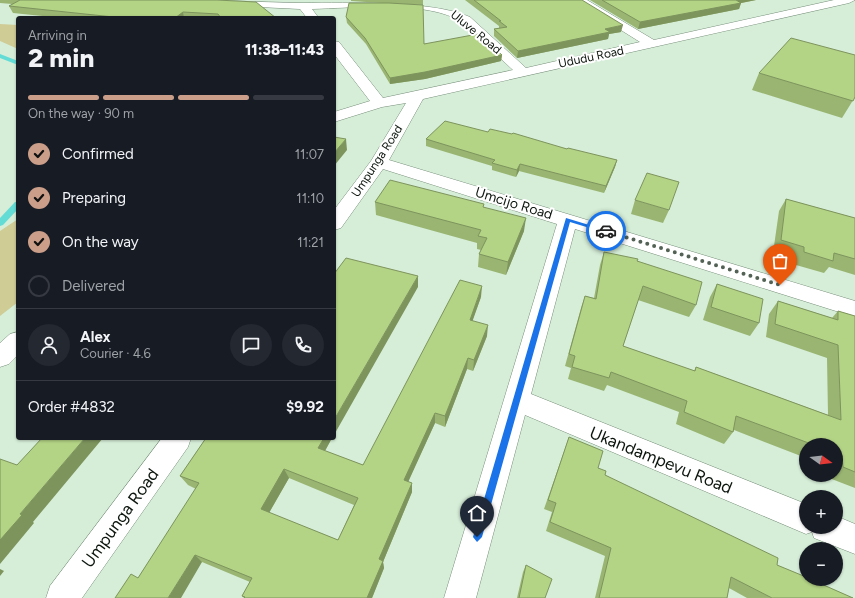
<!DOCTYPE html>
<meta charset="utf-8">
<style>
:root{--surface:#171b24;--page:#242831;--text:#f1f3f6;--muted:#9ea1a6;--line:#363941;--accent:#ca9e88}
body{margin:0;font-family:Figtree,sans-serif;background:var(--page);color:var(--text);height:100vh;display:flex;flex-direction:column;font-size:15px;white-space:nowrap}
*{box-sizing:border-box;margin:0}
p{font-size:13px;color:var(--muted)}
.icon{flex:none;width:22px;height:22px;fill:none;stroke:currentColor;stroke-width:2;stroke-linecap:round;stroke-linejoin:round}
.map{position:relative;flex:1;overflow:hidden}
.drawer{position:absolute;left:16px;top:16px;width:320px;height:424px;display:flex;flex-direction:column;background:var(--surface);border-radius:4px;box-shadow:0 1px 3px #0004}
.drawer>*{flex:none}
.needle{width:26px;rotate:105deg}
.fabs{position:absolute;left:799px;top:438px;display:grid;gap:8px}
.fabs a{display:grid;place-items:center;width:44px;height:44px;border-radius:50%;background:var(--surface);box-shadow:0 1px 3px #0004;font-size:20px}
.pin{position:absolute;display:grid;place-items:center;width:34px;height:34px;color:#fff;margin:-41px -17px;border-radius:50% 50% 50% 0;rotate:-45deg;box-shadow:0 0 4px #0007}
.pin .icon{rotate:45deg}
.courier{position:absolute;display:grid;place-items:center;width:40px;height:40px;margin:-20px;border:3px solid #1a73e8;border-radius:50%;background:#fff;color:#222;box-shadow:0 1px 5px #0007}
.head em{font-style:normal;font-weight:800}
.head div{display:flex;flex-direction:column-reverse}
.head{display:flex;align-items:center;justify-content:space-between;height:68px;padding:0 12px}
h1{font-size:26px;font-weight:800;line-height:30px}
.bar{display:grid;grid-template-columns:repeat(4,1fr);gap:6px 4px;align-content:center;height:48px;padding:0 12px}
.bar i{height:5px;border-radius:3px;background:var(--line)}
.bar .on{background:var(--accent)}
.bar p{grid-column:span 4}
.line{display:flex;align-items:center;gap:10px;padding:0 12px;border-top:1px solid var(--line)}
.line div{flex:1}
.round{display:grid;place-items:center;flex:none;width:42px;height:42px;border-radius:21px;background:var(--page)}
ol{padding:0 12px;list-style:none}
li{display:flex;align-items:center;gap:12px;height:44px}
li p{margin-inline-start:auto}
li .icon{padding:4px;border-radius:50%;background:var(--accent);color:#111;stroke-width:4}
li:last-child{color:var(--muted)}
li i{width:22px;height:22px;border:2px solid var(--line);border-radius:50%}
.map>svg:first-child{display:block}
.green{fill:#cfcc96}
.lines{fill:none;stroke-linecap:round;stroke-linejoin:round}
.stream{fill:#64dcd6;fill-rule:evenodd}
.minor-casing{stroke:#778e7a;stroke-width:1}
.minor{fill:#fff;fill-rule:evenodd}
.wall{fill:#9ab572;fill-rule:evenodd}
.shaded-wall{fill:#7d945d}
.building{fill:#b3d385;stroke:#7d945d;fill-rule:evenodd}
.route{fill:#1a73e8}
.done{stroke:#536255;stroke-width:4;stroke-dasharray:0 7.2}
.labels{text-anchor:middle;stroke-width:4;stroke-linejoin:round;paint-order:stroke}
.far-street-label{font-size:12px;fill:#0d160e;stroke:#fff}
.street-label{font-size:14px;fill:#0d160e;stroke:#fff}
.near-street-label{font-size:17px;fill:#0d160e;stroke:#fff}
</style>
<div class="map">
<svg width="855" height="598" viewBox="0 0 855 598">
<rect width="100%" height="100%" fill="#d6eed8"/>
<path class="green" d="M0,24L18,25V49L0,41Z
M18,219V302L0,316V231Z"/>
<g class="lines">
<path class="stream" d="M0,54L18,61V65L0,58Z
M15,202H18V209L3,225L0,226V218Z"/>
<g class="minor-casing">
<path id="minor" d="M168,0C213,0 257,2 302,3C349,3 431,0 470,17L526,68L640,42L573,0H587L654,40L834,0H855L849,3L423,99L389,160L855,301V317L575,229L531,394L806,504V527H836V516L855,524V554L814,538L812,532L806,534L525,415L476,598H444L557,224L383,169L341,228L334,230V210L371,161L406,103L382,107L334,122V112L370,101L334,54V41L339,42L383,98L513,70L461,22C430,0 351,8 312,9L318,17L307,18L300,9L174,3Z
M18,332V355L9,364L0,367V343L10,334Z
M162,438H191L188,447L82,598H46L50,586Z"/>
</g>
<use href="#minor" class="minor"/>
</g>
<path class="wall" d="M0,0H217L276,18H62L13,13L9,6L12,4L0,3Z
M351,0H423V5L406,4L424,44L502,55L501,61L425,79L390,84L366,44L347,23L346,17L381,3L351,1Z
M465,0H582L621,32L609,34L608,39L517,58L494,36V29L499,28V26Z
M590,0H756L741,3L739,9L638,29Z
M759,73L855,97L842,118L752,90Z
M488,132L567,149L617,160L615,167L604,193L519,171L516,177L492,170V166L426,146V139Z
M786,199L855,218V275L829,267L824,273L796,265V259L773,253L779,211Z
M635,200L669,210L663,223L631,214Z
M375,202L484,207L524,231L506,275L478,267L479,254L481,250L477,249V243L376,215Z
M604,252L637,261L696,305L689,317L638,300L623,346L694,371L696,367L828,415L827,358L766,337L769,314L778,301L832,318L838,311L855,316V488L829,478V475H836V445H806V458L734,430L733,432L724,444L676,424L679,412L607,385L604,391L568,379L571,368L565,366L581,308L585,296L594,298L600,265Z
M717,284L759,323L750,336L703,320L710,297Z
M481,297L472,321L487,336L473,371L467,369L445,427L435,423L408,481L412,492L383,562L384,568L372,598H244L242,596L250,582L202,562L138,578L196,489L188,485L180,476L206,438H332L325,451L363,465ZM289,478L354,505L338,540L269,513Z
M569,437L605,475L777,565L853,598H747L729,588L727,598H595L605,556L546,531L552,512L544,509Z
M526,565L545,598H517L523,572Z"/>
<path class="shaded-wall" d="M733,0H756L741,3L739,9L638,29L640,22Z
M183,12L184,18H175Z
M623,25L621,32L609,34L608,39L517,58L518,51L605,29Z
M502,55L501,61L425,79L390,84V78Z
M346,139L347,150L334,166V153Z
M617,160L615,167L604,193L606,186Z
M520,164L519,171L516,177L517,170Z
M526,218L524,231L506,275L508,262Z
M418,276V287L334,435V420Z
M482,286L481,297L469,331L470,320Z
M488,325L487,336L473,371L474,360Z
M468,358L467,369L445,427V416Z
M435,413V423L405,489L404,480Z
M85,438H103L33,522L34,523L0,564V540L20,514Z
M324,438H332L321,458L318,448Z
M284,469L289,478L266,518L261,509Z
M412,483V492L383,562L384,568L372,598H367L379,559Z
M195,555L202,562L181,598H168Z
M0,569L4,571L0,576Z"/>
<path class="building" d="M20,0H217L256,2L276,18H221L218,14L183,12L175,18H123L9,6Z
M474,0H582L623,25L605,29L610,32L518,51L494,29L507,27L499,21H501Z
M602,0H736L741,3L640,22Z
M349,3H389L423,5L424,44L478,34L502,55L425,72L390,78L365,38L346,17Z
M791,38L855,55V97L853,101L759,73Z
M445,121L488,132L490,129L512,134L513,133L567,149L568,148L617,160L606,186L520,164L517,170L492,163L495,160L426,139Z
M334,137L346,139L334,153Z
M647,173L679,182L669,210L635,200Z
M390,180L484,204L483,207L526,218L508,262L479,254L487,238L478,236L481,230L375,202Z
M786,199L855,218V259L834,253L833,261L804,252V247L781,240Z
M604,252L638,259L637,261L702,282L696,305L643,286L623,346L695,371L696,367L841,420L838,345L775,324L778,301L838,320V311L855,316V472L843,467L842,456L836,453V445H814L736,416L733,432L684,412L687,401L611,372L609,378L572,367L575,356L569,354L585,296L596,299Z
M346,258L418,276L334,420V274Z
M460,280L482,286L470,320L488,325L474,360L468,358L445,416L435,413L404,480L412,483L379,559L383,561L367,598H244L245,597L242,596L252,578L195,555L168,598H115L131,574L138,578L199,483L180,476L206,438H324L318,448L363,465ZM284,469L358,498L338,540L261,509Z
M717,284L763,299L759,323L711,307Z
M569,437L603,451L598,468L606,471L605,475L778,558L777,565L806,577V579H810L853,598H772L731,577L727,598H599L611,548L550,522L556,503L548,500Z
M42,438H85L20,514L22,515L0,540V459L17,465Z
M526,565L552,579L545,598H519Z"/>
<path class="route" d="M566,218L609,231L606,233L570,222L482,537L477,542L473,537Z"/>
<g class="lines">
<path class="done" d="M606,231L780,285"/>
</g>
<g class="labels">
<g class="far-street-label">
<text transform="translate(476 32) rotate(39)" y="4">Uluve Road</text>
<text transform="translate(591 57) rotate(-12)" y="4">Ududu Road</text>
<text transform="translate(377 161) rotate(-57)" y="4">Umpunga Road</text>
</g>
<g class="street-label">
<text transform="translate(514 203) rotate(17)" y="5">Umcijo Road</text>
</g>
<g class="near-street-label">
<text transform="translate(661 460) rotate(22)" y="6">Ukandampevu Road</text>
<text transform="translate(120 518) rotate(-54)" y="6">Umpunga Road</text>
</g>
</g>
</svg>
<div class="fabs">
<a><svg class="needle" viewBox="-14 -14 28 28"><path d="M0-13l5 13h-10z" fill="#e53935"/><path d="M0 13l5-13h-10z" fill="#9ea1a6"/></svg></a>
<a>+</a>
<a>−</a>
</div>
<div class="pin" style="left:780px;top:285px;background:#ea580c"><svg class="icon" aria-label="bag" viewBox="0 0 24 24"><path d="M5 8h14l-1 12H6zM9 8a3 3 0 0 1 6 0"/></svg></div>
<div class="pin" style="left:477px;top:537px;background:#1f2937"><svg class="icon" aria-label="home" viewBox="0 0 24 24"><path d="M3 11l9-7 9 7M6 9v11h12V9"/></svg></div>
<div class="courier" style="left:606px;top:231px"><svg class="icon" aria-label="car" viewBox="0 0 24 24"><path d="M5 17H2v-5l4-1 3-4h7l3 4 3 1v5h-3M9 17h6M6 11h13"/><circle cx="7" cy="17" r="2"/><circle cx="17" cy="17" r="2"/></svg></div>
<section class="drawer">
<div class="head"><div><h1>2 min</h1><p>Arriving in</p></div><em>11:38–11:43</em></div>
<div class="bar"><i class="on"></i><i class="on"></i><i class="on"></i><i></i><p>On the way · 90 m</p></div>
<ol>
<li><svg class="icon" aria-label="check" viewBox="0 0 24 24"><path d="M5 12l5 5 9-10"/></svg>Confirmed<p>11:07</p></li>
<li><svg class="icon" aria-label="check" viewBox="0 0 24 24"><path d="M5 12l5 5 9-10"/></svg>Preparing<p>11:10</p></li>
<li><svg class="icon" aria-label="check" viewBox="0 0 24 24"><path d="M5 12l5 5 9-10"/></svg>On the way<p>11:21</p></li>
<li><i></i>Delivered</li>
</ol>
<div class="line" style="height:72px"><a class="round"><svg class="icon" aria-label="person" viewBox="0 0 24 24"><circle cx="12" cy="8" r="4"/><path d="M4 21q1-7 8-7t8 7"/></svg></a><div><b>Alex</b><p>Courier · 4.6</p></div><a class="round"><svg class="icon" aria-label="chat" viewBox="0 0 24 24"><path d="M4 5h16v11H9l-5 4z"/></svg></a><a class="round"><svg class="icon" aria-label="phone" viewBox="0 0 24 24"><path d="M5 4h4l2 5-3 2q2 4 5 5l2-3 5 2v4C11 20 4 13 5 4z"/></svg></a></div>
<div class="line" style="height:52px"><div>Order #4832</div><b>$9.92</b></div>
</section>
</div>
